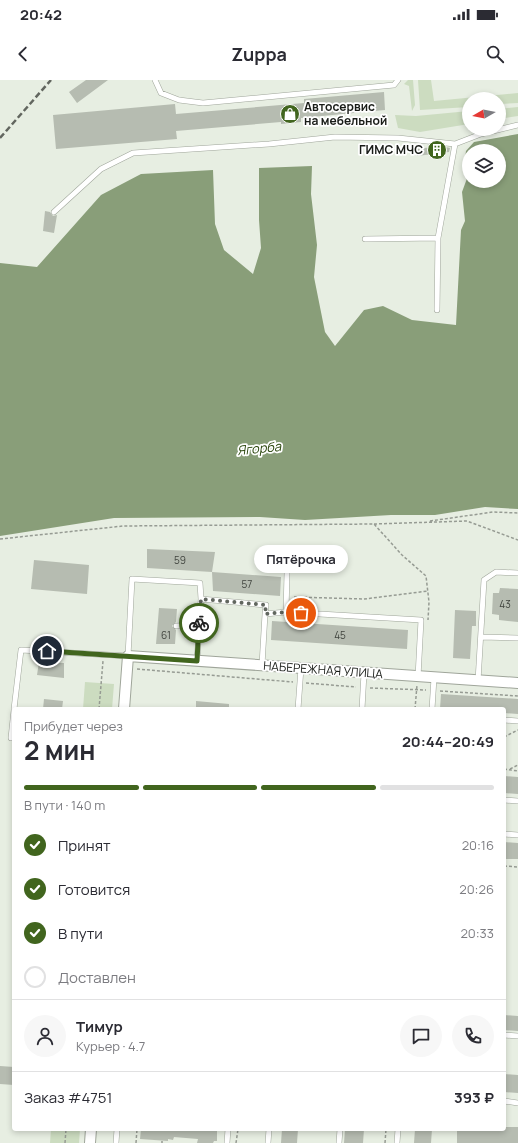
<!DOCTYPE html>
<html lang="ru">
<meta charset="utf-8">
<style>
:root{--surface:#fff;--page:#f7f7f7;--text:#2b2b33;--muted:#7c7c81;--line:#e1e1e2;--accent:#41651e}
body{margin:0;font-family:Manrope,sans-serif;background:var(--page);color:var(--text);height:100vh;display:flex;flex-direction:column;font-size:15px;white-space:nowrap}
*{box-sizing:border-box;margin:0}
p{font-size:13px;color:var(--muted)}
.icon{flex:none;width:22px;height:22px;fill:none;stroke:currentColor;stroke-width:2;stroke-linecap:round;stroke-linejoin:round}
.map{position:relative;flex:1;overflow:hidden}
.details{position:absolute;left:12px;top:627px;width:494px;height:424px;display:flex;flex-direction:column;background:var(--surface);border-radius:4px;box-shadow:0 2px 6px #0003}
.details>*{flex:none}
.needle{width:26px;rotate:261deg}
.fabs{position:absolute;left:462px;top:12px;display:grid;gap:8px}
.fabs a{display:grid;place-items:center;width:44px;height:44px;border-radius:50%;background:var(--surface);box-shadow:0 2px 6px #0003;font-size:20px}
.pin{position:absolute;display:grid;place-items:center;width:34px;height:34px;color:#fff;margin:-17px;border:2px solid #fff;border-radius:50%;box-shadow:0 1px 4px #0007}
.courier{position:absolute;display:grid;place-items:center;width:40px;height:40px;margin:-20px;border:3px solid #41651e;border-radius:50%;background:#fff;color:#222;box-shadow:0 1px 5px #0007}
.bubble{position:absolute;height:28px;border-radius:14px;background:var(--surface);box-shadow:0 2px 6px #0003;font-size:13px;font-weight:700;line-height:28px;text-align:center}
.summary em{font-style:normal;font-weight:700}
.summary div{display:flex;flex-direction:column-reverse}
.summary{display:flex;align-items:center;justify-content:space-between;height:68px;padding:0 12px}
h1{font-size:26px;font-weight:700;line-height:30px}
.bar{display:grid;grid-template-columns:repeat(4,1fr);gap:6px 4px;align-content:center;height:48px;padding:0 12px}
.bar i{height:5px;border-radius:3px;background:var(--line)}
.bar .selected{background:var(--accent)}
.bar p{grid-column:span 4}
.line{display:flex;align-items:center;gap:10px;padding:0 12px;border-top:1px solid var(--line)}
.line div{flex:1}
.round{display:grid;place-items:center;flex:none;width:42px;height:42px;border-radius:21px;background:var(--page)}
ol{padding:0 12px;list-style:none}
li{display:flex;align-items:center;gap:12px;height:44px}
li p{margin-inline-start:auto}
li .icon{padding:4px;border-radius:50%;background:var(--accent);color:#fff;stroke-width:4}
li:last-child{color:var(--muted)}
li i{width:22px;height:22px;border:2px solid var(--line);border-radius:50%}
.status{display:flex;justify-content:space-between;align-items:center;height:28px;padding:0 20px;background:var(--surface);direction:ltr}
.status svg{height:11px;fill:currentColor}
header{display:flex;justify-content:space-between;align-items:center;height:52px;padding:0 12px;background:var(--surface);font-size:18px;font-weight:700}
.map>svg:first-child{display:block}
.green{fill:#ccdcc0}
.water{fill:#899e79}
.building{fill:#b6bcb1}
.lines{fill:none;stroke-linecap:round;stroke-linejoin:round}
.service-casing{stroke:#9fa59a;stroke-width:6}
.minor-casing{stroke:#9fa59a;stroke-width:12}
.path{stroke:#969b93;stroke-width:1.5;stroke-dasharray:3 2;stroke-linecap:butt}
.service{stroke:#fff;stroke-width:5}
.minor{stroke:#fff;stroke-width:10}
.rail{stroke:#62665f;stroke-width:2.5;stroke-dasharray:6 3;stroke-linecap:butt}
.done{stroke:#61665f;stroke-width:4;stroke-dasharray:0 7.2}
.route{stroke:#41651e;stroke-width:5}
.labels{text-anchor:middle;stroke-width:3.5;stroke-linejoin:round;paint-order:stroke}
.number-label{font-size:10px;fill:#40443e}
.poi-label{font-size:12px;font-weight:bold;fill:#191c18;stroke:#fff;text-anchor:start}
.street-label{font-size:12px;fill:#191c18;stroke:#fff}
.water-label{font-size:13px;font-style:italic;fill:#2b470e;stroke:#fff}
</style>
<div class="status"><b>20:42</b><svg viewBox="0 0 49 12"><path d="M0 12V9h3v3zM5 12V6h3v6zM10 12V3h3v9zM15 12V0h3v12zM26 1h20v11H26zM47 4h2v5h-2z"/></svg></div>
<header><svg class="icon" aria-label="back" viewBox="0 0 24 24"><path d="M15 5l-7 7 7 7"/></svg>Zuppa<svg class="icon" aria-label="search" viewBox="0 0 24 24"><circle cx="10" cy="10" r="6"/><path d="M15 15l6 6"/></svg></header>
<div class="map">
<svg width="518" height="1063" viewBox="0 0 518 1063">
<rect width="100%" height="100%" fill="#e7eee2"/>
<path class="green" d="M408,0H413L415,25L412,31L409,6L404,4Z
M418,0H431L434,21L518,13V23L499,24V19H469V27L420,30Z
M518,27V36L499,39V29Z
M469,31V44L420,52L398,48L395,35L416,36Z
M85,602L114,604L112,629H83Z
M51,1049H80L79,1063H50Z"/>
<path class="water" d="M518,54V429L485,427L435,435H391L305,440L260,437L114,438L0,456V183L37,187L101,115L141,94L213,90L215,144L224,170L253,194L261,168L259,140V88L312,86L311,114L317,165L314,197L325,252L335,266L364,230L383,226L412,240L456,245L461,150L465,141L462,112L469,93V101H499V71H469V91L464,85L466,71L474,62Z"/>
<path class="building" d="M86,0H108L77,23L69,12Z
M384,12L385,30L301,38V42L281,44V42L176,51L177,59L56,69L53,35L175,24L176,34L304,23V19Z
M441,66L450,68L449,72L417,76L416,69Z
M45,131L50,132L53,136L57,135L54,153L43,151Z
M147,469L215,472L212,492L147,488Z
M34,480L89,485L87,514L31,509Z
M212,492L281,497L280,516L213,511Z
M500,508L518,509V542L499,540V535L492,534L493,513H499Z
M159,528L177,529L176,542L172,546L176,550L175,564H156Z
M455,530L476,531V546H472L470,579L453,578Z
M272,541L408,550L407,569L271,560Z
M39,582L64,583V598L37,595Z
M441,614L518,619V634L504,633V629H440Z
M44,619L63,621L62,629H43Z
M196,621L229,624V629H196Z
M504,696L518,697V714L504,713Z
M504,762L518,763V779H504Z
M504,935L518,936V951L504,950Z
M0,986L14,987V1005L0,1004Z
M504,994L518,995V1013L504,1012Z
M504,1047H518V1063H457V1049H504Z
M141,1049H215L217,1050V1061H214L213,1063H197L198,1059L174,1057L173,1060L168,1059V1061L140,1059Z
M282,1049H298L297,1063H281Z
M345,1049H364L363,1063H344Z
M415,1049H432L431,1063H414Z"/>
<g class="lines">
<g class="service-casing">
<path id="service" d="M155,0L161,13L179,20L203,23L394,5L398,0
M54,132L101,89L133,73L269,64L335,57L398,58L455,64L481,54L518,45
M365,159L438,158
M437,230L438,158L455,64
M286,532L287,493
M176,546L199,545
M482,557L518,558
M197,581L201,519L266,525L265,534
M262,585L265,534L286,532L421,540L418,597
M478,601L484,500L496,492L518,493
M14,629L21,570L128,576L132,499L200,503L201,519
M298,629L301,588
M362,629L364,593
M432,629L434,598
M504,640L518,641
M11,658L14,630
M504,720L518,721
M504,754L518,755
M504,955L518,956
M504,1021L518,1023
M116,1063L117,1049
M227,1063L228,1049
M268,1063L269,1049
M339,1063L340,1049
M397,1063L398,1049"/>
</g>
<g class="minor-casing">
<path id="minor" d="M124,629L128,576L518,603
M90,1063L91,1049"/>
</g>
<path class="path" d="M430,441L493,432L518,433
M374,444L467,441L518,460
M0,459L123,446L374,444L402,475L426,496L429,522L428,540
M294,517L364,519L428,511
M137,589L293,602
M306,603L356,607
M370,608L426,610
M440,611L518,616
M99,629L103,581
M415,629L417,605
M504,657L518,650
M504,689L518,691
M510,689L518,685
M504,786L518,787
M65,1063L66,1049
M136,1063L137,1049
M162,1063V1061
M236,1063L238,1049
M385,1063L386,1049"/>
<use href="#service" class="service"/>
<use href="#minor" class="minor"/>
<path class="rail" d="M0,58L51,0"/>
</g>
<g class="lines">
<path class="done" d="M199,543L201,519L266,525L265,534L286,532L301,533"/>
<path class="route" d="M47,571L197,581L199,543"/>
</g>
<defs>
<g id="shop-disc" transform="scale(1)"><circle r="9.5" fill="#41651e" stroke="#fff"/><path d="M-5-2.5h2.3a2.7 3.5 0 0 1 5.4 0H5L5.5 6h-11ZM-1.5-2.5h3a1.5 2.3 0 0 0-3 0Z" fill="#fff"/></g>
<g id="building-disc" transform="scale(1)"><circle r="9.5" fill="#41651e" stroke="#fff"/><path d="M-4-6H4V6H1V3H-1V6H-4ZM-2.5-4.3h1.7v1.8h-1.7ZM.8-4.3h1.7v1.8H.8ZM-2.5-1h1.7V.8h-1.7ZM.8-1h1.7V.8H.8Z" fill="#fff"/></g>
</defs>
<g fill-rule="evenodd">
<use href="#shop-disc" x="290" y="34"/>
<use href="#building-disc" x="437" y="70"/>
</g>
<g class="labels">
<g class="number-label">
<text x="180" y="484">59</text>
<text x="247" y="508">57</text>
<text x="505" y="528">43</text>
<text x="166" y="559">61</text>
<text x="340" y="559">45</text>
</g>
<g class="poi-label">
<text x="304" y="31">Автосервис<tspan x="304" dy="14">на мебельной</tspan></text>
<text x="423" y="74" text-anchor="end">ГИМС МЧС</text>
</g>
<g class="street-label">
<text transform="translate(323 590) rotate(4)" y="4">НАБЕРЕЖНАЯ УЛИЦА</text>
</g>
<g class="water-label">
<text transform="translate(259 368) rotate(-6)" y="5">Ягорба</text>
</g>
</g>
</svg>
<div class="fabs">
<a><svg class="needle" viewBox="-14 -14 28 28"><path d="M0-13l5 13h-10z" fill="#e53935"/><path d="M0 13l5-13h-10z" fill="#7c7c81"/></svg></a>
<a><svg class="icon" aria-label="layers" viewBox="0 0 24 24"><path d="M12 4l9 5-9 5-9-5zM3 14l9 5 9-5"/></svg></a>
</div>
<div class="pin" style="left:301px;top:533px;background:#ea580c"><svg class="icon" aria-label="bag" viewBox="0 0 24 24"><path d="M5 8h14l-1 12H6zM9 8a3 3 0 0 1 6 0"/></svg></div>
<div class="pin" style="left:47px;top:571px;background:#1f2937"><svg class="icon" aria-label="home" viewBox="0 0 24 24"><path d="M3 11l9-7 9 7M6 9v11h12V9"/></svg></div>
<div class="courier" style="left:199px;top:543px"><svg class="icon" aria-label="bike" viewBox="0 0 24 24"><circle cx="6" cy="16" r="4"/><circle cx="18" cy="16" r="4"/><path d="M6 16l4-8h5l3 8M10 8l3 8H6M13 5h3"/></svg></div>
<div class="bubble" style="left:254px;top:465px;width:94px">Пятёрочка</div>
<section class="details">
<div class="summary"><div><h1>2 мин</h1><p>Прибудет через</p></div><em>20:44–20:49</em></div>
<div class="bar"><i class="selected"></i><i class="selected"></i><i class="selected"></i><i></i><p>В пути · 140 m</p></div>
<ol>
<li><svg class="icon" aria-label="check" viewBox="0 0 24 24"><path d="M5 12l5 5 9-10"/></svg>Принят<p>20:16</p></li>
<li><svg class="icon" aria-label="check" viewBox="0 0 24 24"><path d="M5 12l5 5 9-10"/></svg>Готовится<p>20:26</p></li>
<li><svg class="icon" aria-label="check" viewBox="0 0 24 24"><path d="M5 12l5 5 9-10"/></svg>В пути<p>20:33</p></li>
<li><i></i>Доставлен</li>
</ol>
<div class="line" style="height:72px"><a class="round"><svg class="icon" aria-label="person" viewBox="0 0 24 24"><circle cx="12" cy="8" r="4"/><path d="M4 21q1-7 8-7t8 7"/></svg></a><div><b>Тимур</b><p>Курьер · 4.7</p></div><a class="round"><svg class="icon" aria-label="chat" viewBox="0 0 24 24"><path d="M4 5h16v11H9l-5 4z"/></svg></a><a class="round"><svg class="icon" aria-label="phone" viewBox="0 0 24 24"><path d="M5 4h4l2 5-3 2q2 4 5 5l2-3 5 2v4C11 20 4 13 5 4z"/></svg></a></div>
<div class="line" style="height:52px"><div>Заказ #4751</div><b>393 ₽</b></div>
</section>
</div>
